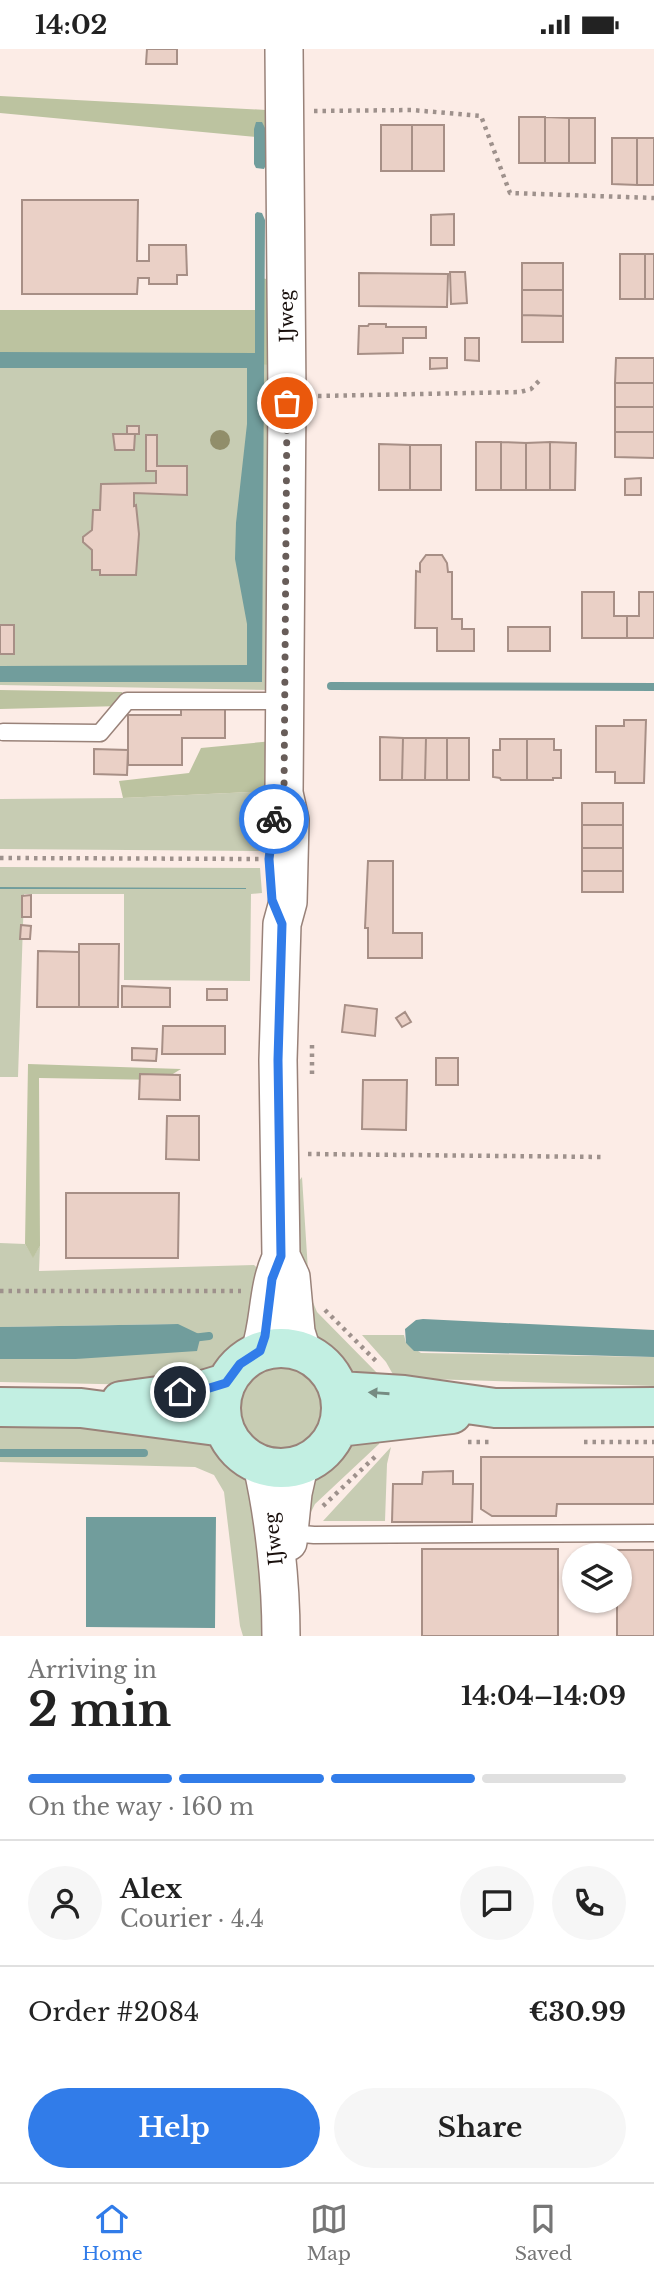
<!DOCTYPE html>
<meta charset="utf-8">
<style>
:root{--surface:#fff;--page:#f6f6f6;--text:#222;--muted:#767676;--line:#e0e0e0;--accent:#317ce9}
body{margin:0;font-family:"Libre Baskerville",serif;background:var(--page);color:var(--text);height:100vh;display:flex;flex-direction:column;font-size:26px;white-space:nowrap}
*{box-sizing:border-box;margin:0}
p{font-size:23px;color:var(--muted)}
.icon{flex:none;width:38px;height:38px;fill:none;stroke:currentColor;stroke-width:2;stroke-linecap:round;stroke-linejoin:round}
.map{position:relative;height:1587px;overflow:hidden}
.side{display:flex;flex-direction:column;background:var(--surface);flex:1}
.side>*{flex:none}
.tools{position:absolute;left:562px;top:1494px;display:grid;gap:14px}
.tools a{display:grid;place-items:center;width:70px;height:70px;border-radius:50%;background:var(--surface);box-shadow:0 2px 5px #0004;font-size:35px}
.pin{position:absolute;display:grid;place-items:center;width:60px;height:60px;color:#fff;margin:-30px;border:4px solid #fff;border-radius:50%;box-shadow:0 2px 7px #0007}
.courier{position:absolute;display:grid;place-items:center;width:70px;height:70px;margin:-35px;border:5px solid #317ce9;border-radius:50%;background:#fff;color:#222;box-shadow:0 2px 9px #0007}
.head em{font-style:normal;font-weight:700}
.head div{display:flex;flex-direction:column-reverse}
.head{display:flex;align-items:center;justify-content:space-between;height:119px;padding:0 28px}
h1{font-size:46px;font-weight:700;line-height:52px}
.bar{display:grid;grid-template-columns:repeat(4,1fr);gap:10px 7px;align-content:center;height:84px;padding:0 28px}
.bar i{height:9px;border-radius:5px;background:var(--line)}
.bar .current{background:var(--accent)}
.bar p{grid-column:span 4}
.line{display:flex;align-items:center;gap:18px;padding:0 28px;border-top:2px solid var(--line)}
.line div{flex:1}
.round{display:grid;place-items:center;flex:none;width:74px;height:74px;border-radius:37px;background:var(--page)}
.action{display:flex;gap:14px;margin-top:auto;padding:14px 28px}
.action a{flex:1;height:80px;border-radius:42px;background:var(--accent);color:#fff;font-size:28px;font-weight:700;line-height:80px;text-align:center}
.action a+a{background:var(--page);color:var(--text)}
.status{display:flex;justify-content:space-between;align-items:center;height:49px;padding:0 35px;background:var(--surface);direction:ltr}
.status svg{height:19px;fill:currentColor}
.menu{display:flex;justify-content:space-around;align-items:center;height:98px;border-top:2px solid var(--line);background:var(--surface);font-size:19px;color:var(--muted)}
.menu a{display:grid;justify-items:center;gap:4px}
.menu .current{color:var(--accent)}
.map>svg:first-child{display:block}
.green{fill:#c7ccb3}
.forest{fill:#bcc3a0}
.water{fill:#719d9c}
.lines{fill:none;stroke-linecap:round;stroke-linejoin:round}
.stream{stroke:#719d9c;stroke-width:8}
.building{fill:#ead0c6;stroke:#a78f86;stroke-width:2}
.service-casing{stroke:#998279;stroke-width:19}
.tertiary-casing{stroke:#998279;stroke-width:40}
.secondary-casing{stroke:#998279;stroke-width:42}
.path{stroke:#9e918c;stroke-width:4.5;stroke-dasharray:3.5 5;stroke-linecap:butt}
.service{stroke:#fff;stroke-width:16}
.tertiary{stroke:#fff;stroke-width:37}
.secondary{stroke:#c2efe2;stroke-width:38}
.tree{fill:#918e6a}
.oneway{fill:#768b82}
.done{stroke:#685d59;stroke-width:7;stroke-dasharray:0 12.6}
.route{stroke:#317ce9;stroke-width:9}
.labels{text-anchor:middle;stroke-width:5;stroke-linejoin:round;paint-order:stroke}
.street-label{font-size:19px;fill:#19100d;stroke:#fff}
</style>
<div class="status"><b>14:02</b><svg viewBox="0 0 49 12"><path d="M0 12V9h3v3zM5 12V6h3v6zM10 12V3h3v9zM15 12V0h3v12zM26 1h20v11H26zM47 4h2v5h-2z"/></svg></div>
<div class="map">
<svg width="654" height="1587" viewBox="0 0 654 1587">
<rect width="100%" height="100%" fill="#fcece6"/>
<path class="green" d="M0,314L273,316L271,641L0,636Z
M272,742L261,802L0,800V750L123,749Z
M0,818L260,819L262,844L251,845L250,932L124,931V845H24L18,1028H0Z
M302,1128L309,1237L299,1238L296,1136Z
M0,1194L25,1195L33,1208L40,1197L39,1222L254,1216L264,1225L251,1289L221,1316L149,1336L0,1333V1310H76L178,1275L0,1278Z
M302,1250L312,1251L317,1263L379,1326L358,1334L313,1291Z
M362,1286H404L406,1294L421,1304L654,1308V1337L395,1329L386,1313Z
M241 1359a40 40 0 1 1 80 0a40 40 0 1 1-80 0Z
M0,1373H61L209,1389L241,1420L250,1433L258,1482L263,1587H243L240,1577L224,1443L214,1426L195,1418L0,1413Z
M380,1385L379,1395L315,1455L311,1463L300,1451L306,1434L341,1396Z
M391,1398L387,1415L385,1472H323Z"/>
<path class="forest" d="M0,47L266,61V89L0,64Z
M261,229L272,231L273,316L0,314V261H258Z
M0,641L122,643V657L0,660Z
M273,692L272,742L123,749L119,732L189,724L201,699Z
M28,1015L181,1020L163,1031L39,1029L40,1197L33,1209L25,1195Z"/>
<path class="water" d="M256,73H262L265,79L266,116L264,120L256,119L254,115V80Z
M257,163L262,164L265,171L262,633H0V617L247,616V575L235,510L236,474L247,375V319H0V303L255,304V165Z
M0,838L246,839V840H0Z
M423,1270L654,1281V1308L414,1302L406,1294L405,1280L416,1271Z
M178,1275L201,1286L197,1302L76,1310H0V1278Z
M86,1468H216L215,1579L86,1578Z"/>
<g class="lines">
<path class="stream" d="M331,637L654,638
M192,1289L209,1287
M0,1404H144"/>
</g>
<path class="building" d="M147,0H177V15H146Z
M519,68H545V114H519Z
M545,68L569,69V114H545Z
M569,69H595V114H569Z
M381,76H412V122H381Z
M412,76H444V122H412Z
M612,89H637V136L612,135Z
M637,89H654V136H637Z
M22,151H138L137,212H149V196H186L187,226H177V235H149V229H138L137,245H22Z
M454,165V196H431V166Z
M620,205H645V250H620Z
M645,205H654V250H645Z
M522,214H563V241H522Z
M450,223H465L467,254L451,255Z
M359,224L448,225L447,258L359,257Z
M522,241H563V267L522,266Z
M522,266L563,267V293H522Z
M369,275H386V278H426V289H403V304L358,305L359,277H368Z
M465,289H479V312L465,311Z
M430,309H447V319L430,320Z
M616,309H654V334H615Z
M615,334H654V358H615Z
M615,358H654V383H615Z
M127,377H139V385H127Z
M615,383H654V409L615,408Z
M113,385H135L134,401H115Z
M146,386H157V417H187V446L134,444V457L136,456L139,485L136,526H100V521H92V501L83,493V488L92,481L93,461H100L101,435L156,434V422H146Z
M476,393H501V441H476Z
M501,393L526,394V441H501Z
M550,393V441H526V394Z
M550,393L576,394L575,441H550Z
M379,395L410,396V441H379Z
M410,396H441V441H410Z
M641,429V446H625V430Z
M426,506H442L447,514L448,523H452V570H462V580H474V602H437V579H415L416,522L420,523V514Z
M582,543H614V567H627V589H582Z
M639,543H654V589H627V567H639Z
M0,576H14V605H0Z
M508,578H550V602H508Z
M181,659H225V689H182V716H128V666H181Z
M624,671H646L644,734H615V723H596V677H624Z
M380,688L403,689L402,731H380Z
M403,689H426L425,731H402Z
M426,689H447V731H425Z
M447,689H469V731H447Z
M500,690H527V731H501L500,729L493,728V701H500Z
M527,690H554V701H561V729H553V731H527Z
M94,700L128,701L127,726L94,725Z
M582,754H623V776H582Z
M582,776H623V799H582Z
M582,799H623V822H582Z
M368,812H393V884H422V909H368V879H365Z
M582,822H623V843H582Z
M31,846V868H22V847Z
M21,876L31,877L30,890H20Z
M79,895H119L118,958H79Z
M38,902L79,903V958H37Z
M122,937L170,939V958H122Z
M207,940H227V951H207Z
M345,956L377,960L375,987L342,983Z
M405,963L411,973L402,978L396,969Z
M163,977H225V1005H162Z
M132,999L157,1000L156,1012L132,1011Z
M436,1009H458V1036H436Z
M140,1025L180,1026V1051L139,1050Z
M363,1031H407L406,1081L362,1080Z
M167,1067H199V1111L166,1110Z
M66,1144H179L178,1209H66Z
M481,1408H654V1455H557L556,1467H492L481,1460Z
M453,1422V1435H473L472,1473H392L393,1435H422L423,1423Z
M422,1500H558V1587H422Z
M618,1501H654V1587H617V1552H620Z"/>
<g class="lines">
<g class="service-casing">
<path id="service" d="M3,683L100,684L127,652H284
M289,1484L314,1486L654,1484"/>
</g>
<g class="tertiary-casing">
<path id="tertiary" d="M284,0L287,348L284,744L290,771L288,853L282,875L278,1011L281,1207L291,1228L296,1283L302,1302
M260,1302C270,1272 267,1241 280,1211
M262,1416C274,1468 281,1534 281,1587
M288,1493L293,1444L299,1417"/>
</g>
<g class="secondary-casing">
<path id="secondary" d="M221 1359a60 60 0 1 1 120 0a60 60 0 1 1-120 0Z
M339,1342L404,1346L495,1359L654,1358
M121,1352L203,1341L226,1334
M0,1358L81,1359L224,1378
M338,1378L452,1365"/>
</g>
<path class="path" d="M314,62L412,61L481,67L510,144L654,149
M318,347L520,343L531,340L540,331
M0,809L260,810
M312,1025V995
M308,1105L604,1108
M0,1242H241
M325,1261L376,1312
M468,1393H491
M584,1393H654
M323,1457L378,1405"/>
<use href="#service" class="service"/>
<use href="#tertiary" class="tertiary"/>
<use href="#secondary" class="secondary"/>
</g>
<circle class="tree" cx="220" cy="391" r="10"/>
<defs><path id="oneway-solid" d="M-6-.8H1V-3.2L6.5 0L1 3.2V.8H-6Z" transform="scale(1.75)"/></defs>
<use class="oneway" href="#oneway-solid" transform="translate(379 1344) rotate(-176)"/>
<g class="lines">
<path class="done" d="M274,770L284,744L287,354"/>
<path class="route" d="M180,1343L203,1341L226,1334L240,1315L260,1302L265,1287L272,1230L281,1207L278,1011L282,875L272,851L269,810L274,770"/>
</g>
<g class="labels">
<g class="street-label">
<text transform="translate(286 267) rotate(-91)" y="7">IJweg</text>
<text transform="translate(273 1490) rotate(-96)" y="7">IJweg</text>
</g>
</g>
</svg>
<div class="tools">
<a><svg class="icon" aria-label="layers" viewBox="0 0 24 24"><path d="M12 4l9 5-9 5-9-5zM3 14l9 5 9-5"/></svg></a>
</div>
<div class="pin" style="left:287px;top:354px;background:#ea580c"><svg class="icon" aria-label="bag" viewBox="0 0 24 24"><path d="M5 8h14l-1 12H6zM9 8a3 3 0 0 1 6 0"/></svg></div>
<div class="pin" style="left:180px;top:1343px;background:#1f2937"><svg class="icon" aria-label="home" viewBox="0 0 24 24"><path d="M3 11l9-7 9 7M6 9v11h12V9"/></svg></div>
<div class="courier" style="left:274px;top:770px"><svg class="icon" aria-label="bike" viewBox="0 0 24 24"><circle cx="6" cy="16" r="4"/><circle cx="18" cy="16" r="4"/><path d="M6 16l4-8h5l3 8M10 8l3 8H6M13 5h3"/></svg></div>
</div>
<section class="side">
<div class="head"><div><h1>2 min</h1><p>Arriving in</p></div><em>14:04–14:09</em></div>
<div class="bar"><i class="current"></i><i class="current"></i><i class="current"></i><i></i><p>On the way · 160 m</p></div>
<div class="line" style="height:126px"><a class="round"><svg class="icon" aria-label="person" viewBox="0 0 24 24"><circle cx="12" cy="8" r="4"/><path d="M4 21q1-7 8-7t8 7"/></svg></a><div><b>Alex</b><p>Courier · 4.4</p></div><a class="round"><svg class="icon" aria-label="chat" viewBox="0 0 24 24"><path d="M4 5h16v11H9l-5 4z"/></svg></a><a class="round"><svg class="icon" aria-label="phone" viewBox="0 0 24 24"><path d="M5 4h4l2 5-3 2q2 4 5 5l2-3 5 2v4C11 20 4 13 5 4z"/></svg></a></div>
<div class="line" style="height:91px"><div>Order #2084</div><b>€30.99</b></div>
<div class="action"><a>Help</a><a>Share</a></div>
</section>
<nav class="menu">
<a class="current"><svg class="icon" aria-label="home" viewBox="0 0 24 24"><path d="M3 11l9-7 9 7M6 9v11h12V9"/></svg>Home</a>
<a><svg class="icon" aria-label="map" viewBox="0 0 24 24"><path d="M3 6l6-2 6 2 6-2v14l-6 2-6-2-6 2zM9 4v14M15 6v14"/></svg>Map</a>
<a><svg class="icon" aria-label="saved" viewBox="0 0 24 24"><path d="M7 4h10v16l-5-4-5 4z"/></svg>Saved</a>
</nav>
